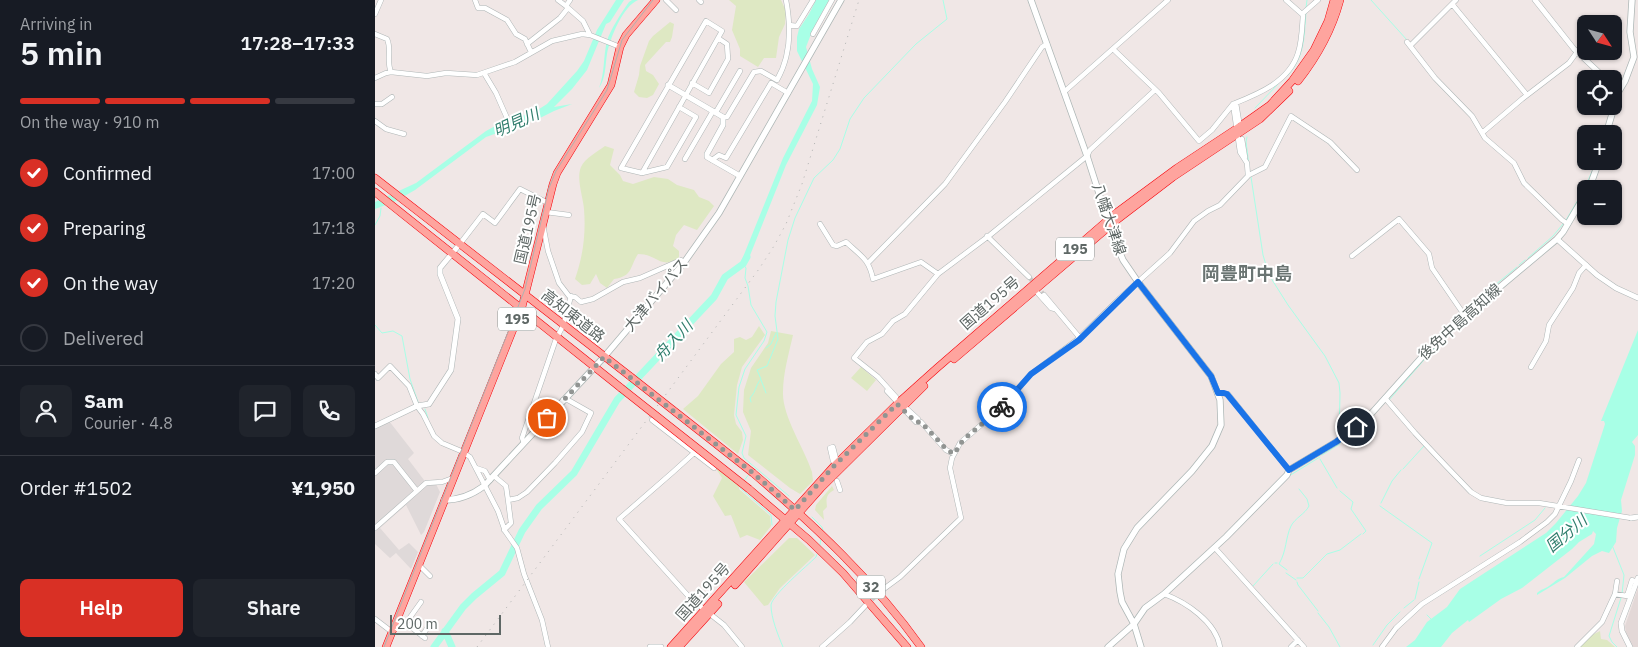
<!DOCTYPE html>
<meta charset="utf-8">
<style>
:root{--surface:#171b24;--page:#20242c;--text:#f1f3f6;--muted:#9ea1a6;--line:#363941;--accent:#d93025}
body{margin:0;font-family:"IBM Plex Sans","Noto Sans JP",sans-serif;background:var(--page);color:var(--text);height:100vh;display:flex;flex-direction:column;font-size:19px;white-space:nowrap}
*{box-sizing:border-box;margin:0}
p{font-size:16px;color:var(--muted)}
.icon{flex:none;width:28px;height:28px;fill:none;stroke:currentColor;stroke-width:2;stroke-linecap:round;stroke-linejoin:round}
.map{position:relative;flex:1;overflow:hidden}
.panel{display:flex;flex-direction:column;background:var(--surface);width:375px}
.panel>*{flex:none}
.needle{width:32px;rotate:126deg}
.tools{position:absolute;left:1202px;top:15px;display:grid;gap:10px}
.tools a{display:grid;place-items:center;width:45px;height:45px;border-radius:8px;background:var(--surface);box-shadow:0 1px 4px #0004;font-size:25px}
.scale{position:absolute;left:15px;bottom:12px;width:111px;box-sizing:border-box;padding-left:5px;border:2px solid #5e6765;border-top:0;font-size:14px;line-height:18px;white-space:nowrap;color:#5e6765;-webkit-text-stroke:4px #fff;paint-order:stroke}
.pin{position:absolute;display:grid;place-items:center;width:42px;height:42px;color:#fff;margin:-21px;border:2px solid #fff;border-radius:50%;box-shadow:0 1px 5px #0007}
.courier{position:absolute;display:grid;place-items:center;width:50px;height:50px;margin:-25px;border:4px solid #1a73e8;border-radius:50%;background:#fff;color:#222;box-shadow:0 1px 6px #0007}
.headline em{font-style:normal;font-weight:600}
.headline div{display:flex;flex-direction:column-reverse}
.headline{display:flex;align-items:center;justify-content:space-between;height:85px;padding:0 20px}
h1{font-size:32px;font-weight:600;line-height:38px}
.bar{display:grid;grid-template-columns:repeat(4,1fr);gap:8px 5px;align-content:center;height:60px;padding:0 20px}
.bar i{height:6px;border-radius:4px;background:var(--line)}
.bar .active{background:var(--accent)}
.bar p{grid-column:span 4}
.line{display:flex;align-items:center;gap:12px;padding:0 20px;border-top:1px solid var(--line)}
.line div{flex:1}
.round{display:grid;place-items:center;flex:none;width:52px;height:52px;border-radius:8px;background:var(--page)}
ol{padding:0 20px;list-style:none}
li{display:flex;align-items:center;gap:15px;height:55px}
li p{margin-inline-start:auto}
li .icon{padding:5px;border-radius:50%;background:var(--accent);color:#fff;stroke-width:4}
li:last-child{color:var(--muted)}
li i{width:28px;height:28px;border:2px solid var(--line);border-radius:50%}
.action{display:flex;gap:10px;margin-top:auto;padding:10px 20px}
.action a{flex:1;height:58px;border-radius:8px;background:var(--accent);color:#fff;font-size:20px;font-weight:600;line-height:58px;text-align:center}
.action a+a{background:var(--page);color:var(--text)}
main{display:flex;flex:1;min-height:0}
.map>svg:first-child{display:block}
.industrial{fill:#dfd9d9}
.education{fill:#e3d8d7}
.green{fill:#dee8c3}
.water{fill:#a8ffe6}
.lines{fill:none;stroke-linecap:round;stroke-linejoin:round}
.stream{stroke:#a8ffe6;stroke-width:1}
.river{stroke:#a8ffe6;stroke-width:7}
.minor-tunnel{stroke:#ccc7c6;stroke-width:4.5;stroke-dasharray:4.5 2;stroke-linecap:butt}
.minor-casing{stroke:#afb6b6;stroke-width:5.5}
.tertiary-casing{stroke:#afb6b6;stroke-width:6}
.secondary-casing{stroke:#aeb7b6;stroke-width:7}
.trunk-casing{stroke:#f70009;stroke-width:8}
.minor{stroke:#fff;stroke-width:4.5}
.tertiary{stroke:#fff;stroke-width:5}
.secondary{stroke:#fff;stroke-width:5.5}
.trunk{stroke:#fea49e;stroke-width:7}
.tram{stroke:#afb1b0;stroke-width:1}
.rail{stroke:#afb1b0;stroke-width:1;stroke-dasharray:1 6;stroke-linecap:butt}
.trunk-bridge-casing{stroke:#f70009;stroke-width:8;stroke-linecap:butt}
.trunk-bridge{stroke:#fea49e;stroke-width:7}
.done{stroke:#919492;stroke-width:5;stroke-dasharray:0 9}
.route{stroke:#1a73e8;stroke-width:6}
.labels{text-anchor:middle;stroke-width:4;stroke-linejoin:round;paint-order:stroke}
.shield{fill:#fff;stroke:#8e9593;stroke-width:1}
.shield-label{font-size:14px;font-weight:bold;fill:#5e6765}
.street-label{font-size:15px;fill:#5e6765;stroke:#fff}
.water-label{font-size:16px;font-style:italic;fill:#317e6d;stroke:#fff}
.quarter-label{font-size:18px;font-weight:bold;fill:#6a7472;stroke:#fff}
</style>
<main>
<section class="panel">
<div class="headline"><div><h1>5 min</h1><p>Arriving in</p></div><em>17:28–17:33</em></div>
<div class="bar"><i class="active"></i><i class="active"></i><i class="active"></i><i></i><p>On the way · 910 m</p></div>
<ol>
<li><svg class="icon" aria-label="check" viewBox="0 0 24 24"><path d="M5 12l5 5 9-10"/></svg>Confirmed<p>17:00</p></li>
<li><svg class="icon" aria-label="check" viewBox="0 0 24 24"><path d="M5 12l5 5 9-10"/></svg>Preparing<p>17:18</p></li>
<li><svg class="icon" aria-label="check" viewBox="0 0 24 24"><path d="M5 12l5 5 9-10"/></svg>On the way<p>17:20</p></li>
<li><i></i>Delivered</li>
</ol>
<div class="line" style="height:90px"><a class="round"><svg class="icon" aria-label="person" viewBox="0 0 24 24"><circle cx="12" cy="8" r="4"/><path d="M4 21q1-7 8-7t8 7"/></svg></a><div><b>Sam</b><p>Courier · 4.8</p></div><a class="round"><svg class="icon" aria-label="chat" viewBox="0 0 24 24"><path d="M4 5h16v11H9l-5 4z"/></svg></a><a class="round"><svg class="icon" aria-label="phone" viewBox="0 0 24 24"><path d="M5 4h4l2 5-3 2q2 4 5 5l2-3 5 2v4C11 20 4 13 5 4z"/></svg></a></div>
<div class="line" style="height:65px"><div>Order #1502</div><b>¥1,950</b></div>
<div class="action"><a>Help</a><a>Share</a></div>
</section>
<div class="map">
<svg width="1263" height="647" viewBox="0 0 1263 647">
<rect width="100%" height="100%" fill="#f0e7e6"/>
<path class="industrial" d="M14,421L39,453L33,459L52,484H61L65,492L49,532L46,535L31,505L5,528L24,550L34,543L43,552L36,569L21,553L15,558L0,544V428Z"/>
<path class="education" d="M1263,588V647H1258L1251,633L1250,626Z"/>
<path class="green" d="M354,0H406L411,11L410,24L404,37L401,58H389L383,67L365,56V49L357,30L361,6Z
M295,22L299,24L297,37L295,42H291L270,65L271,71L278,75L284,84L278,95L272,98L264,97L259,92L264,75L265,66L274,41L278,36Z
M230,146L239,149L235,165L245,175L248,181L258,184L279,177L293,179L302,185L319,190L324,197L334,201L339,206L322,230L309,225L301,235L298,246L304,251V258C285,270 283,254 263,254C254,268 258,276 239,279L232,288L225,283L221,274L215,284L207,285L200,279C208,256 211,234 209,209C208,197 201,178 206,167C210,158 222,152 230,146Z
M384,326L390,335L367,367L362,385L359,415L361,424L367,432L368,440L363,454L308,409L323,396L346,364L359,352V339L365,337L371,340L377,337Z
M396,331L418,335C414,353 408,373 408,392C407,416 429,448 437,472L438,481L425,494L415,488L373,455L376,431L368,412L369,390L376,368L393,343Z
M486,367L501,380L492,391L476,378Z
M340,467L364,486V489L395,516L396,526L385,540L372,535L365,538L356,515L350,516L338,496L347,478Z
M457,486L459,490C451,495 451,498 452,507L448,511L449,520L440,510L441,505Z
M414,538H422L440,555L405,588L393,605L389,606L369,582Z
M1225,631L1226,639L1232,640L1240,647H1205L1213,637Z"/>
<path class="water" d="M241,0H249L235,22L231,24L212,70L197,89L179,107L197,104L179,111L165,118L111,137L40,190L19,202L0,209V202L41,183L111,131L124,124L161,111L172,104L202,71L209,61L222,30Z
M257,0H263C248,6 235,38 232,54C230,67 231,77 224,88C230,73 228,57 232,41C235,30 247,12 254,2Z
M441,0H454L438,29L431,47L437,69L445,87L442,105L411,165L372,263L370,265L366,262L408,158L437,101L438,84L422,51V37L424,29L434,14Z
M1263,330V435L1257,442L1260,446V455L1246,500L1247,511L1242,528L1241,542L1234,553L1227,551L1217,556L1190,578L1162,595V593C1166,589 1170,589 1174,586C1180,582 1181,579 1189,577L1219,544L1221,534L1218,531L1217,534L1204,542L1197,549L1147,588L1126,599L1094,622L1093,620L1077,633L1066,647H1031L1040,640L1052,622L1072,607L1085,589L1171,533L1181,523L1203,496L1211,483L1230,424L1229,421H1226Z"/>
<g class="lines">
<path class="stream" d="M996,0L1032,40
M931,8L932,0
M912,76C930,57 929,37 931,12
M880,108L905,82
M872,137L871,142L875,173
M876,177L888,255L894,275L913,305L950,356L964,383L965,393L964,436
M1191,220L1209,190L1218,169L1216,167
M0,225L5,216L6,208
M1153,258L1178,236L1188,224
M368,264L371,268L370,278L373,286L376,305L392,332L389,341L370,369L364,387L361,415L371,436L367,453L369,458L414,496
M1144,265L1150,260
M1102,300L1142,267
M1090,311L1099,302
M0,325L7,333L18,331L27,336L35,379L43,402
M391,348L396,344L401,333
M386,380L391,393
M1014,400L1056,352L1093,317
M376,402L375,398C382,390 380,386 386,379L382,370L392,366L403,339L400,316L401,302L413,240L420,218L439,178L458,160L465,149L475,119L489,98L541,44L572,19L568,0
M50,409L53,418
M947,455L965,444
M945,459L962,488
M1028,469L1049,446
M914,476L945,457
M368,482L375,473
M366,485L365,488L396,515L397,525
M965,491L978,502L976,509L991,531L988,534
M1006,503L1017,481L1026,470
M1005,506L1057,543L1044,579
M437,517L447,527L448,530
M445,545L446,538
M1237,545L1249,575L1247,594
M1105,556L1160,520L1170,508
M900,563H902
M912,570L904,564C912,550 910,539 916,526C920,518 930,514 934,506L932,499L924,489
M911,573L921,580
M922,578H928L952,554L965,550L986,534
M922,582L923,585L943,611
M878,586L898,564
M1040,599L1044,582
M1029,608L1039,600
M943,613L954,627L965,647
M1052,615L1056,619
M998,645L1012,625L1025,612
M408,647C403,635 396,618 396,605C397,595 432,566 441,557L442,554
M1242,647L1237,642L1234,636L1246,598"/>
<path class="river" d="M70,631L77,647
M59,647L88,607L99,596L127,573L147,531L164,507L199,473L242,400L339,297L350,277L368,264L372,257"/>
<path class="minor-tunnel" d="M654,277L669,295
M492,604L505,592"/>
<g class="minor-casing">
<path id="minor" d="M100,0L103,8H110L132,20L141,34L150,39L156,52
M183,0L191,6
M195,0L191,6L208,21L215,35
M291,0L301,10
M324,0L326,2
M1077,4L1152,95
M0,14L6,0
M927,14L943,0
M414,25L422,26L438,0
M0,34L12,39C17,49 11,61 16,72
M438,34L457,0
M1032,42L1060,78L1097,116L1110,138L1139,163L1149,183L1187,220L1193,224
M152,44L185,18L193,8
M1035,46L1081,0
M738,49L784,93L824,141L837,130L858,104
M109,73L121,93L132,118
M0,78L11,73L16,72L52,76L71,73L102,75L140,62L177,41L207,34L215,35L245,47
M317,83L334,93L353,59L352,44L343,38
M689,92L793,0
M861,103L864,121
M0,104H7L17,97
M341,112L365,71
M348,117H352L379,72L386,71L402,80C416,56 416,26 411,0
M0,121L11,129L29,134
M1107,133L1147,99L1194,63L1202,52
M867,139L870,157
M310,159L338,111
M337,160L344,155L351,158L396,83L413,93
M267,173L347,31L331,21L246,168L267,173L292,167L321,117L304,107
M874,175L890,167L916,116L955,142L982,170
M171,212L194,215
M445,224L458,245L462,246L471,242C486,256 494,259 498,279L546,262L563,274L615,235L712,156L715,150L780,90
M168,225L173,251L184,283L194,296L200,297L206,302L218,299L248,282L265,278L306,260L309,262
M612,236L654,277
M84,245L108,214L120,223L145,189L173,203
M977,256L1024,219L1054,254L1057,268L1090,316
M493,263L570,184L630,102L667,47L672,44
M659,289L676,308L680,309
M669,295L705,338
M1156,367L1171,341L1174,325L1198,288L1204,273L1211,265
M0,374L3,378L15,366L34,386L42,406L48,414L59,436L67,443L86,451L95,457L123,511L130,531L142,548L149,574L167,620L173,647
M512,391L541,422H546L571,450L579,454
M843,393L853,394L914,470
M521,397L503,377L479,358L492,342L507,334L518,321L530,314L563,274
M1010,398L1040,433L1071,466L1096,492L1106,498L1132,503H1164L1256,518
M532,409L543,419
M277,420L339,468
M149,443L147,438L181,339L188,326L196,296
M319,453L298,472L244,519L316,599L349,625L367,647
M458,461L455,448L458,447L461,459L464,462
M101,468L110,471L115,480
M0,473L12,462H19L42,491L0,528
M119,476L131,486L133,500L143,498L152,492L180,463L207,432L216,413L193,400H188
M462,481L465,490
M42,491L51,483L67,482L78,478
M129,530L136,523L133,500
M840,548L929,647
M44,565L55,576
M506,591L525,577L586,518L575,468L577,458L585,443L627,407L656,374L703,339L745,298L795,253L819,221L833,211L845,205L873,176L872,163L865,152L858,104C883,94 914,82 923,53C927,41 927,27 928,15L911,0
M789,594C811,602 841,622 845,647
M1240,594L1242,581
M0,619L17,632
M21,620L27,624L31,623L46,602
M31,623L50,638
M47,636L55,624
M447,647L475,622L490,606
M916,647L923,640
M1007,647L1021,628L1047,604L1145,542L1172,522L1180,514L1196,481L1204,460
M1202,647L1227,622L1240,594L1252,596L1257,580L1262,582"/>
</g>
<g class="tertiary-casing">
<path id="tertiary" d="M1160,0L1199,49L1231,79
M293,85L348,117V125L332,154V157L365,176
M1182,239L1222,275L1241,288L1263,298
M0,426L42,406L54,404L76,370L83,319L65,274V268L84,245
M1256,518L1263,517
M275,647H286
M1255,647L1247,631L1246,623L1263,578"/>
</g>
<g class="secondary-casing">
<path id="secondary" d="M656,0L712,156L737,234L748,260L763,282L836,376L845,400L846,425L837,446L817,471L762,528L749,549L743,574L745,592L747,602L759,624L766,647
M1231,134L1244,91L1250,81L1259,57L1255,32L1257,0
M1214,189L1224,161
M69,500C85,500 97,495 109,486L229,357L308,264L344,213L466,0
M733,647L759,624L770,608L789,594L851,537L912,475L914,470L961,442L981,427L995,415L1064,338L1182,239L1188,232L1211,193"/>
</g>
<g class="trunk-casing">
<path id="trunk" d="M923,81C942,57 957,30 965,0
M0,178L256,377
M0,192L246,388
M579,359L743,219L798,177L885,119L914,91
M378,473C439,525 499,581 546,647
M374,489L434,540L468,573L532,647
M360,585L446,488L549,386
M11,647L147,307L178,184L182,173L236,85L245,47L251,35L281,0
M296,647L459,466L523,403L562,368L741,213L802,168L861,129L895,105L917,81L939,50L953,21L959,0
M304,647L343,604"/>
</g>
<use href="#minor" class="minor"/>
<use href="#tertiary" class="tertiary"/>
<use href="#secondary" class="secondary"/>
<use href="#trunk" class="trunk"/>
<path class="tram" d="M9,647L150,289L174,188L181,171L232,90L247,40L278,0"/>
<path class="rail" d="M102,647L289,397L384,269L399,246L411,224L427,184L484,0"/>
<g class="trunk-bridge-casing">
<path id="trunk-bridge" d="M256,377L378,473
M246,388L374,489"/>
</g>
<use href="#trunk-bridge" class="trunk-bridge"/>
</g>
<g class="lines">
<path class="done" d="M172,418L229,357L378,473L420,510L459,466L522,404L541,422H546L572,450L579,454L588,440L627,407"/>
<path class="route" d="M627,407L656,374L704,340L763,282L836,376L843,393H849L852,394L914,470L961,442L981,427"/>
</g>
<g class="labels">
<g class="shield">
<rect x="681" y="237.5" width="38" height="23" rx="4"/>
<rect x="123" y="307.5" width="38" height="23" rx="4"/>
<rect x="482" y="575.5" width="28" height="23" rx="4"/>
</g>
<g class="shield-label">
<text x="700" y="254">195</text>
<text x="142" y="324">195</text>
<text x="496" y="592">32</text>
</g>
<g class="street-label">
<text transform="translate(734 219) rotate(71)" y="5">八幡大津線</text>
<text transform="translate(153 229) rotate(-77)" y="5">国道195号</text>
<text transform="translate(281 295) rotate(-50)" y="5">大津バイパス</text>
<text transform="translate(615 303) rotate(-41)" y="5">国道195号</text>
<text transform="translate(198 316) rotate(38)" y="5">高知東道路</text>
<text transform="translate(1085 322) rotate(-42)" y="5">後免中島高知線</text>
<text transform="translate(328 592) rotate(-48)" y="5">国道195号</text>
</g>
<g class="water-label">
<text transform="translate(141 122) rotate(-24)" y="6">明見川</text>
<text transform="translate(298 340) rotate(-47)" y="6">舟入川</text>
<text transform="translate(1191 533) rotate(-40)" y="6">国分川</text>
</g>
<g class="quarter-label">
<text x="872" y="280">岡豊町中島</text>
</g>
</g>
</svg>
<div class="tools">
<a><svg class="needle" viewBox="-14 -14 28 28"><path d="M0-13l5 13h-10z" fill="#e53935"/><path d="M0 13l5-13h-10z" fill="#9ea1a6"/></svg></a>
<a><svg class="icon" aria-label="locate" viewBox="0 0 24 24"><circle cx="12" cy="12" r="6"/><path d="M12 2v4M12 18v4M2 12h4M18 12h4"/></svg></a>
<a>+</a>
<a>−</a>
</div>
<div class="scale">200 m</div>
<div class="pin" style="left:172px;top:418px;background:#ea580c"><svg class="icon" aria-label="bag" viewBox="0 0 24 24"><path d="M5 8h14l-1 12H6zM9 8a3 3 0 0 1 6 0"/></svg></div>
<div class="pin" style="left:981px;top:427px;background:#1f2937"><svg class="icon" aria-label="home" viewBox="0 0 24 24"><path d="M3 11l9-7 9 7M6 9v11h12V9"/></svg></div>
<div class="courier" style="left:627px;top:407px"><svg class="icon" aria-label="bike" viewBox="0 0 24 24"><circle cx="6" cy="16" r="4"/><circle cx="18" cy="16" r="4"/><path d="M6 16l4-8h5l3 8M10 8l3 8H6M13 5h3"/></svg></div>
</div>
</main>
